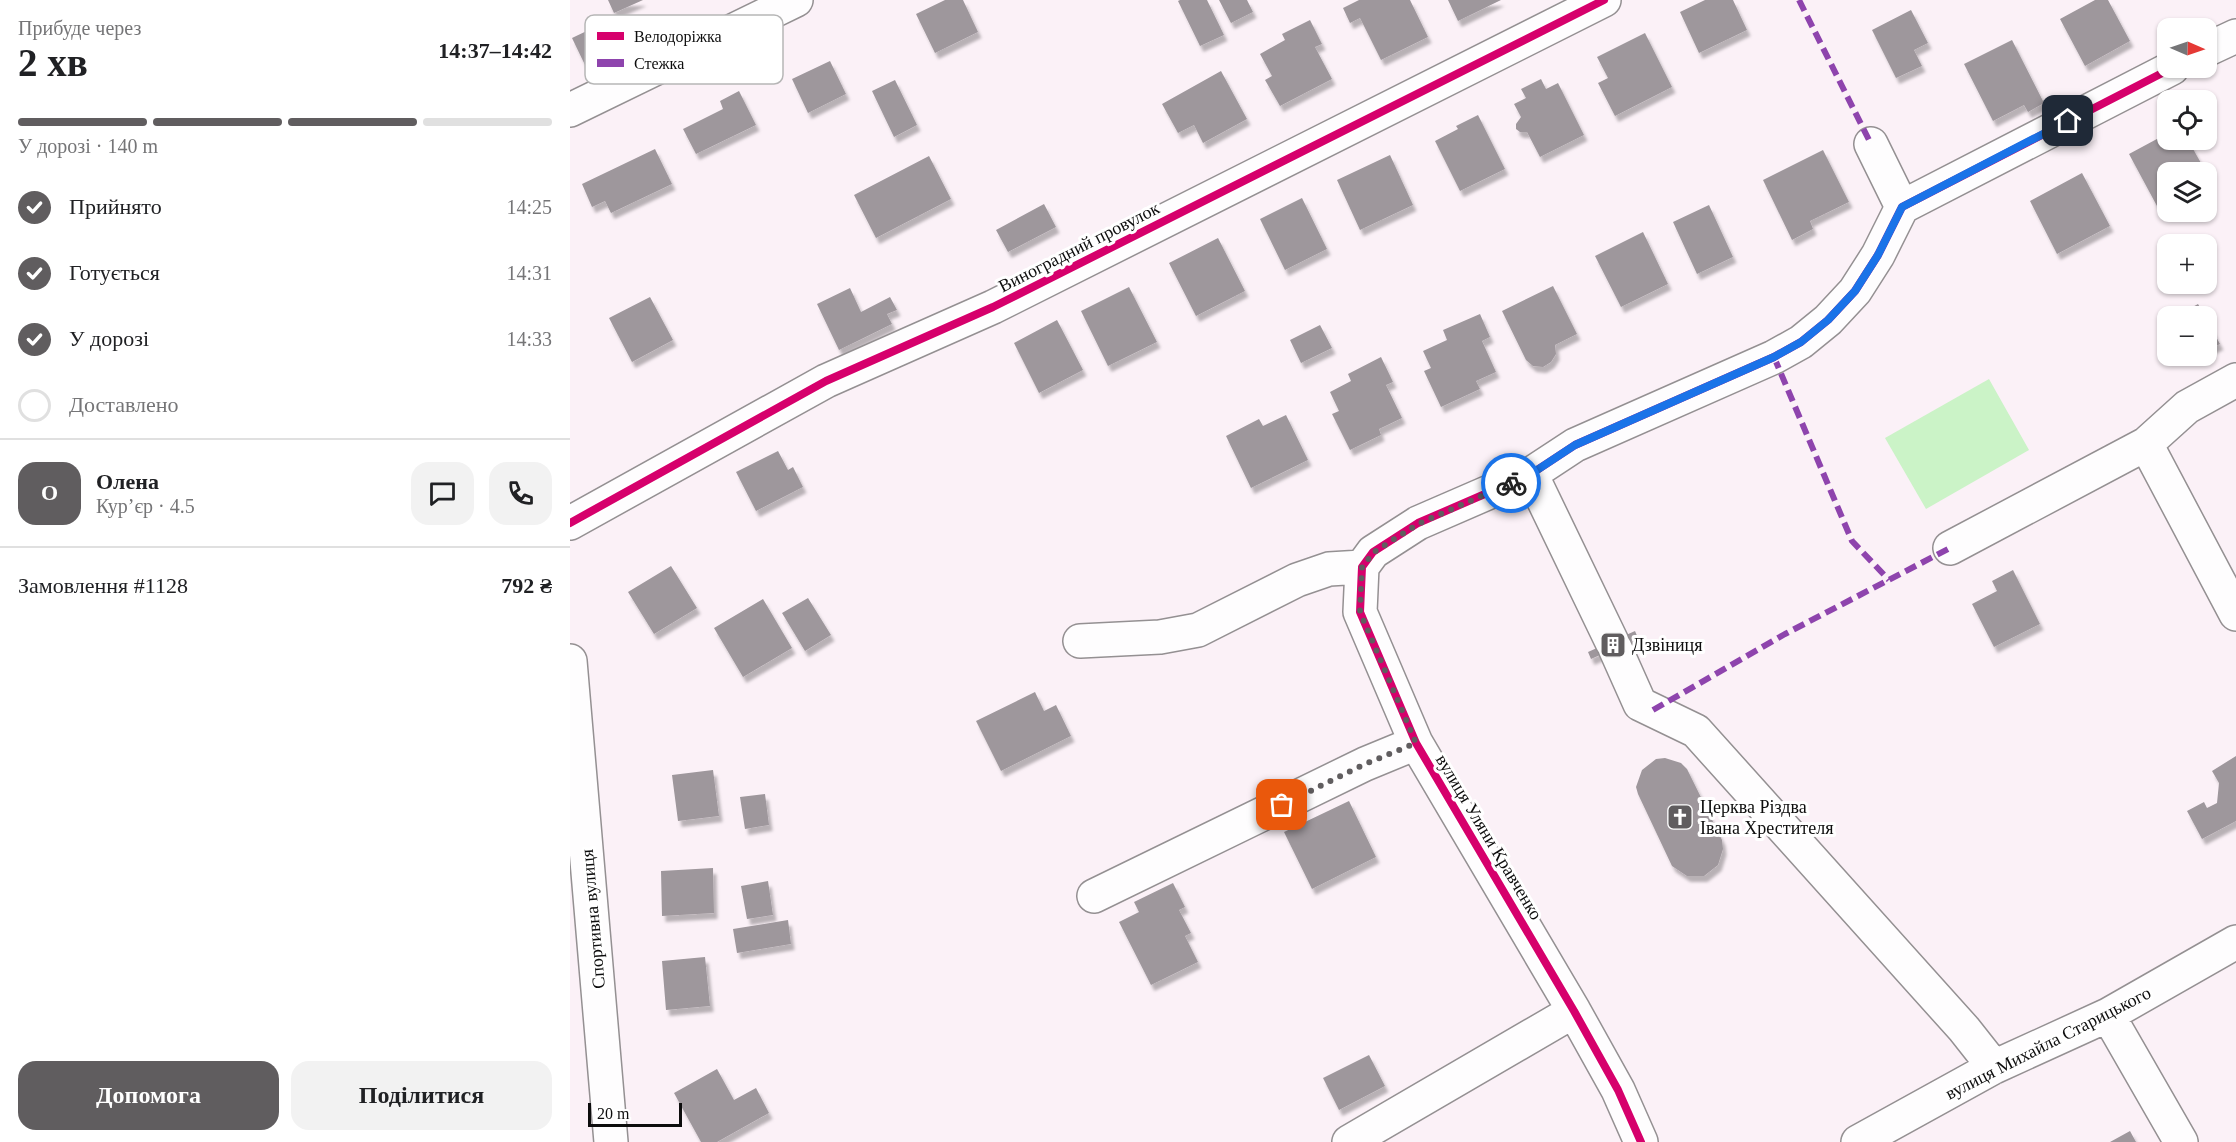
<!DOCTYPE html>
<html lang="uk">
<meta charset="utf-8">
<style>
:root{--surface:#fff;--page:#f2f2f2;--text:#202124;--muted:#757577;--line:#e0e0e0;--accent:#605d5f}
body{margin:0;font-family:Georgia,serif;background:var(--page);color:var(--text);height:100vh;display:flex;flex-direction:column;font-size:22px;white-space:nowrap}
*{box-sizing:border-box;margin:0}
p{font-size:20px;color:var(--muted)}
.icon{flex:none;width:33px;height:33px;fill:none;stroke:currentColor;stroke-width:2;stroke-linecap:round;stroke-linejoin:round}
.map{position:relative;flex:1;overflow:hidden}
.panel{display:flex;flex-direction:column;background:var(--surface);width:570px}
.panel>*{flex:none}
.needle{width:39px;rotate:92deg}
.tools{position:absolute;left:1587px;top:18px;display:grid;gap:12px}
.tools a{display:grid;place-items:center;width:60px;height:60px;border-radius:12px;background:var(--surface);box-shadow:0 2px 4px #0004;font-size:30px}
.scale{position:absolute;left:18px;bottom:15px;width:94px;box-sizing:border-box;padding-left:6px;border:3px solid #0d0d0d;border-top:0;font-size:16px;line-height:21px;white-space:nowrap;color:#0d0d0d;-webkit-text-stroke:4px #fff;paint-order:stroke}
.pin{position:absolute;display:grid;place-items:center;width:51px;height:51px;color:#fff;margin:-26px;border-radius:12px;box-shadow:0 3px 9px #0006}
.courier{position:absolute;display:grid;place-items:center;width:60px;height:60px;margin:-30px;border:4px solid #1a73e8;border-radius:50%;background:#fff;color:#222;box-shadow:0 2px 8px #0007}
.headline em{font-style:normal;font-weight:600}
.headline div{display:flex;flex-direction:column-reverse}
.headline{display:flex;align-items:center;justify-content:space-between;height:102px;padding:0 18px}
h1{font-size:39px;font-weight:600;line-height:45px}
.bar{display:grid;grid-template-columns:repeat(4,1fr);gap:9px 6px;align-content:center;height:72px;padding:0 18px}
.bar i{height:8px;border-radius:4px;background:var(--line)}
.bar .on{background:var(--accent)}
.bar p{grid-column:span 4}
.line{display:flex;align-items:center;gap:15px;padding:0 18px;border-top:2px solid var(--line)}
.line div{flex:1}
.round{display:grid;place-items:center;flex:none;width:63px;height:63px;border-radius:18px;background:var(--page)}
ol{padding:0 18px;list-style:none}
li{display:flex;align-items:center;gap:18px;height:66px}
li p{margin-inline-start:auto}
li .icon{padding:6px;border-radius:50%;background:var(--accent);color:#fff;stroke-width:4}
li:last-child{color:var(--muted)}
li i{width:33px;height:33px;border:3px solid var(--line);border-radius:50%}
.button{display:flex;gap:12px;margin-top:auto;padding:12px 18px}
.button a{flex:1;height:69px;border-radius:18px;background:var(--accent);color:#fff;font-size:24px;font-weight:600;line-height:69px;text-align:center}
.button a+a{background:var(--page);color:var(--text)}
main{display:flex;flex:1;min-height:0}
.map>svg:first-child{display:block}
.water{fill:#cbf3c7}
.building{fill:#9e979c;filter:url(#shadow)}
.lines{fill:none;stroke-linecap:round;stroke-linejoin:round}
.minor-casing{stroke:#949092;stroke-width:36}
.minor{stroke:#fefdfe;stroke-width:33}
.quiet{stroke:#8e44ad;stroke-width:6;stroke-dasharray:12 6;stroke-linecap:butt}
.cycleway-casing{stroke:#fff;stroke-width:11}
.cycleway{stroke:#d6006c;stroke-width:8}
.done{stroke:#605d5f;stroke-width:6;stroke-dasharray:0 10.8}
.route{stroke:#1a73e8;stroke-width:8}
.labels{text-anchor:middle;stroke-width:6;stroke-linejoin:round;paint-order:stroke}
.street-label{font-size:18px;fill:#0d0d0d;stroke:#fff}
.poi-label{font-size:18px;fill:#0d0d0d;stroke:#fff;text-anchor:start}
.key{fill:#fff;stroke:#b6b6b6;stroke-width:1.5}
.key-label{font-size:16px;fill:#0d0d0d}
</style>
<main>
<section class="panel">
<div class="headline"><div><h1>2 хв</h1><p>Прибуде через</p></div><em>14:37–14:42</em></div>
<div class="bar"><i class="on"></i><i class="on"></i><i class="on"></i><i></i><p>У дорозі · 140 m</p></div>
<ol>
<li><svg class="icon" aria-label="check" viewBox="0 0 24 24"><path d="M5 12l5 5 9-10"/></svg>Прийнято<p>14:25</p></li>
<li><svg class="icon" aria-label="check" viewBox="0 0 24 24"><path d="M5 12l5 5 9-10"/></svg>Готується<p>14:31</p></li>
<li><svg class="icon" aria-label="check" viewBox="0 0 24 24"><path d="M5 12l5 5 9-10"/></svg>У дорозі<p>14:33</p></li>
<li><i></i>Доставлено</li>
</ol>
<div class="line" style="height:108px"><b class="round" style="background:var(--accent);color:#fff">О</b><div><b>Олена</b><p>Кур’єр · 4.5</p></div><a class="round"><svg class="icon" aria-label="chat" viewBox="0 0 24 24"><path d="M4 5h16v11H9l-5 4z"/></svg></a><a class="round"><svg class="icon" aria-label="phone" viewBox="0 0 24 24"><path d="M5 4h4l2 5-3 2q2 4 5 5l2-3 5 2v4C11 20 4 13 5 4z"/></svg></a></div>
<div class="line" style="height:78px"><div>Замовлення #1128</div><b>792 ₴</b></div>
<div class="button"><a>Допомога</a><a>Поділитися</a></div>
</section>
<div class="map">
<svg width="1666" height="1142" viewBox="0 0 1666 1142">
<defs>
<filter id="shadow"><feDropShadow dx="3.5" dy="6" stdDeviation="1.5" flood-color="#0004"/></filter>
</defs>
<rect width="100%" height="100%" fill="#fbf1f7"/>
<path class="water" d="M1419,379L1459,450L1356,509L1315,438Z"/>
<path class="building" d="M38,0H73L44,13Z
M375,0H393L408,32L365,53L346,14Z
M610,0H637L654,35L630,46L608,1Z
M649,0H677L683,12L661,23Z
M789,0H840L858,37L811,60L790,18L780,23L773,8Z
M878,0H931L888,21Z
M1135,0H1163L1177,30L1129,53L1110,12Z
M1525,0H1538L1560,41L1515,66L1490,19Z
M1341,10L1358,43L1344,50L1352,66L1326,78L1302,30Z
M48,16L61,43L15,65L2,38Z
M740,20L752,44L745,47L762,79L710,106L695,80L702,76L690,54L715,40L712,34Z
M1075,33L1102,87L1045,116L1028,83L1038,78L1027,57Z
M1442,40L1474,103L1458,112L1454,105L1423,121L1394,64Z
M260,61L276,94L238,113L222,79Z
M651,71L677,119L633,143L624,125L608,133L592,104Z
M971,79L976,89L988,83L1014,135L970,157L957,132H950L946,129V124L951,117L944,104L956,98L951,89Z
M325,80L347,125L324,137L302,91Z
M169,91L186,125L126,154L113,129L153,109L150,101Z
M908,115L935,169L890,191L865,141L888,129L886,126Z
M1598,133V140H1618L1636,172H1598V200L1587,206L1559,154Z
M85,149L102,184L41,213L35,201L22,207L12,184Z
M1253,150L1279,202L1240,221L1243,229L1222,240L1193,180Z
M820,155L843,205L790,230L767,180Z
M359,156L381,199L306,238L284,195Z
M1512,173L1540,226L1487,254L1460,201Z
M732,198L757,249L715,270L690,219Z
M474,204L486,227L438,252L426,230Z
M1139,205L1163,257L1127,274L1103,222Z
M1073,232L1098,284L1051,307L1025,256Z
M648,238L675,291L626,316L599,263Z
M983,286L1007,334L985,345L986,354L981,362L973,367L963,366L956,360L932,311Z
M559,287L587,342L538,366L511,311Z
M280,288L291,312L320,297L327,310L317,314L322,324L269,350L247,304Z
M80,297L103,340L62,362L39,318Z
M1628,304L1635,316H1606Z
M910,314L920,337L912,341L926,372L906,381L910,389L871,407L854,371L861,368L853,351L877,340L873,330Z
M1636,319L1650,344L1636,351Z
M487,320L513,370L469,393L444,343Z
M750,325L762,348L731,363L720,340Z
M811,357L823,382L816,385L832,418L809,429L811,435L780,450L762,414L769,411L760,392L781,381L778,374Z
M716,415L738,460L681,488L656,436L689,419L693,426Z
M208,451L218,470L223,467L233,487L186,511L166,472Z
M101,566L127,608L84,634L58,592Z
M1443,570L1470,624L1424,647L1402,604L1427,591L1422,581Z
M238,598L261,635L235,651L212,613Z
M193,599L222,648L173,677L144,628Z
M1065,631L1068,638L1021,659L1018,652Z
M465,692L474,711L486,705L501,736L431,771L406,721Z
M1666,756V821L1632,839L1617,811L1634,802L1637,808L1647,803L1649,783L1642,771Z
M1095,758L1111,763L1117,769L1152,840L1153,849L1148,865L1134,876H1117L1102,866L1068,794L1066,787L1072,770L1086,759Z
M143,770L149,816L108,821L102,775Z
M195,794L199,825L175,829L170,797Z
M779,801L806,857L742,889L714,832Z
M143,868L144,913L92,916L91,871Z
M198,881L203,915L177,919L171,886Z
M603,883L615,907L609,910L621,933L615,936L628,962L581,985L549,922L569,912L564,902Z
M218,920L221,944L167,953L163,929Z
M135,957L140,1006L96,1010L92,961Z
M799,1055L815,1086L769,1110L753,1078Z
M147,1069L164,1100L186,1088L199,1113L147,1142H131L104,1093Z
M1560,1131L1566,1142H1540Z"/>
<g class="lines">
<g class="minor-casing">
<path id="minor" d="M1636,50L1666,36
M0,110L226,0
M1301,144L1332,207
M1576,444L1666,614
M961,474L1042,642
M0,523L256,381L423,307L1034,0
M1380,548L1576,444L1617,407L1666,380
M510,641L590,637L628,630L727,580L759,569L792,567
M1045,648L1070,704L1126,731L1394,1029L1424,1067
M0,661L41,1142
M524,896L795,764L846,743
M1538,1015L1611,1142
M779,1142L1004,1011
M1071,1142L1048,1090L1004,1011L846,743L790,612L792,567L803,552L848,523L961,474L1005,445L1204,357L1231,342L1258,320L1285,291L1308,255L1332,207L1602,68
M1288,1142L1424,1067L1538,1015L1666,942"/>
</g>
<use href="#minor" class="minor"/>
<path class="quiet" d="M1229,0L1301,144
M1204,357L1282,541L1319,580
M1083,710L1215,634L1380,548"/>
<g class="cycleway-casing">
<path id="cycleway" d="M0,523L256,381L423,307L1034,0
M1071,1142L1048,1090L1004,1011L846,743L790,612L792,567L803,552L848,523L961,474L1005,445L1204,357L1231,342L1258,320L1285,291L1308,255L1332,207L1602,68"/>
</g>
<use href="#cycleway" class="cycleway"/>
</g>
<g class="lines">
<path class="done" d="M712,805L795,764L846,743L790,612L792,567L804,552L848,524L941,483"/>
<path class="route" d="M941,483L961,474L1005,445L1204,357L1231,342L1258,320L1285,291L1308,255L1332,207L1498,121"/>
</g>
<defs>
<g id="building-square" transform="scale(1.35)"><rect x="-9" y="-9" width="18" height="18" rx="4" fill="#605d5f" stroke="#fff"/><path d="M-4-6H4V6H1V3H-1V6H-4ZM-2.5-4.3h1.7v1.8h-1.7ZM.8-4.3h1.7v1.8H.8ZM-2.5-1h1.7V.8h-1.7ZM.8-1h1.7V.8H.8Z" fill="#fff"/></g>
<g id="church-square" transform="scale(1.35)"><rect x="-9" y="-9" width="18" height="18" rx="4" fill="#605d5f" stroke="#fff"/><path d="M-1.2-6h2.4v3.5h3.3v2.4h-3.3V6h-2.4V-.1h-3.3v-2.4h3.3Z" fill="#fff"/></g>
</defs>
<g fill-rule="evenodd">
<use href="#building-square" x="1043" y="645"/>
<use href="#church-square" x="1110" y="817"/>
</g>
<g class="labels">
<g class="street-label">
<text transform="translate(509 247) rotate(-27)" y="6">Виноградний провулок</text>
<text transform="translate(919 837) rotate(59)" y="6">вулиця Уляни Кравченко</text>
<text transform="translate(23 919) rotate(-95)" y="6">Спортивна вулиця</text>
<text transform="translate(1478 1043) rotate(-27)" y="6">вулиця Михайла Старицького</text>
</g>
<g class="poi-label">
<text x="1062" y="651">Дзвіниця</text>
<text x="1130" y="813">Церква Різдва<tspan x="1130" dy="21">Івана Хрестителя</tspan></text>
</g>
</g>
<rect x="15" y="15" width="198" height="69" rx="9" class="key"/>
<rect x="27" y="32" width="27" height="8" fill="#d6006c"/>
<rect x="27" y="59" width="27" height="8" fill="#8e44ad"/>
<g class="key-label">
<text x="64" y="42">Велодоріжка</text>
<text x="64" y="69">Стежка</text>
</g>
</svg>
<div class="tools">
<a><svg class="needle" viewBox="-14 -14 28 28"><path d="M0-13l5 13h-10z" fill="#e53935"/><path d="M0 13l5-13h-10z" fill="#757577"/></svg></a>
<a><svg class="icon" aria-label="locate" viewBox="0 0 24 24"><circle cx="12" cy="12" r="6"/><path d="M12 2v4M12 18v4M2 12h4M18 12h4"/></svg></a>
<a><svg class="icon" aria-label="layers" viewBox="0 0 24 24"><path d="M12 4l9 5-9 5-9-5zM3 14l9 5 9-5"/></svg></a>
<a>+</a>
<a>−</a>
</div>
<div class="scale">20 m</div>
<div class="pin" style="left:712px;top:805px;background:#ea580c"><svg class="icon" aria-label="bag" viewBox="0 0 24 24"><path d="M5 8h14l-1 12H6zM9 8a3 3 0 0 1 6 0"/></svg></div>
<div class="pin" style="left:1498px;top:121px;background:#1f2937"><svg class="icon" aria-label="home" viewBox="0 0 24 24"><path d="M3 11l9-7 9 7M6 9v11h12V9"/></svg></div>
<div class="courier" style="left:941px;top:483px"><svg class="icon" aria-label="bike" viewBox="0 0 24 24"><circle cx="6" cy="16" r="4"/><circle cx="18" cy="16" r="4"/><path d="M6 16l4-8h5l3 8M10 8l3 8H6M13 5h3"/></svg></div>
</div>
</main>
